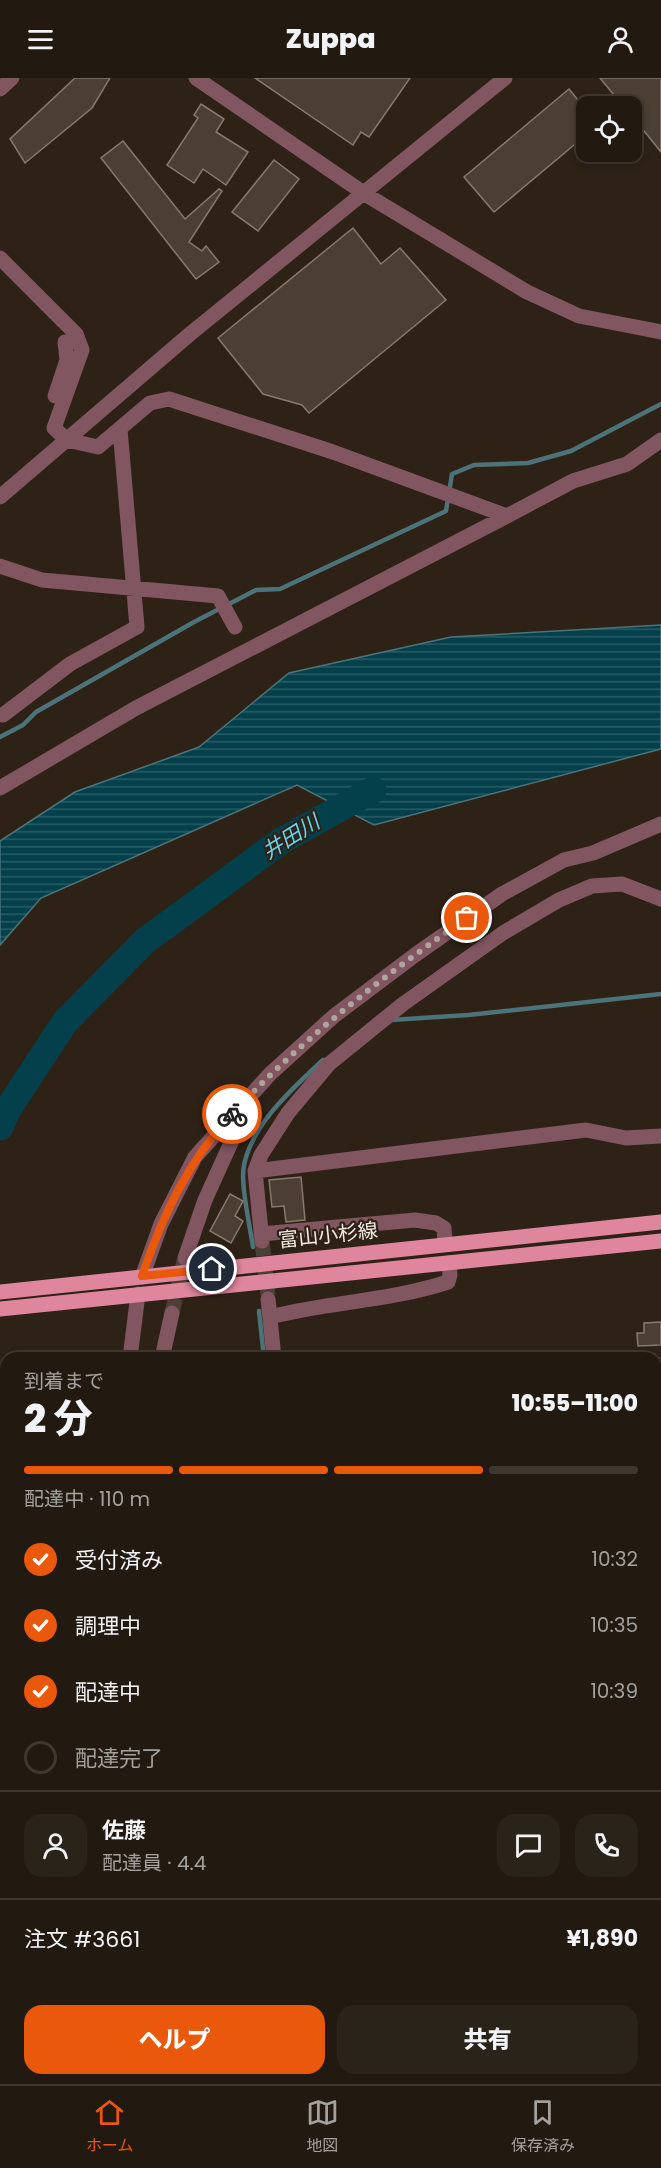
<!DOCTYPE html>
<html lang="ja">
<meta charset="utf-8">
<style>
:root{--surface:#221a11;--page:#2a231a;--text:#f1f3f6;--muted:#a2a19f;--line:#3f3831;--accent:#ea580c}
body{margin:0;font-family:Poppins,"Noto Sans JP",sans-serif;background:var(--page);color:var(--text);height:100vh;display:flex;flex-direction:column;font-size:22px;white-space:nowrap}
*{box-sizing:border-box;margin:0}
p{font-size:20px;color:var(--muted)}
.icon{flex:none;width:33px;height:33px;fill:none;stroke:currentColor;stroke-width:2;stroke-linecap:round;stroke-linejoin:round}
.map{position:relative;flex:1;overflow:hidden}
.details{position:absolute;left:0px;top:1274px;width:662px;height:734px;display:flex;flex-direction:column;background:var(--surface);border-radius:18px 18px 0 0;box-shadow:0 3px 9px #0003,0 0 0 2px var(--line)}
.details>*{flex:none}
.buttons{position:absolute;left:576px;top:18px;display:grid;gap:12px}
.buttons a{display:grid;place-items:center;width:66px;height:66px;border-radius:12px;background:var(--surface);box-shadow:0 3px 9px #0003,0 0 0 2px var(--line);font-size:30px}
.pin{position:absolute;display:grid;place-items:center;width:51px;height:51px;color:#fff;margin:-26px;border:3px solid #fff;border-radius:50%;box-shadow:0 2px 6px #0007}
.courier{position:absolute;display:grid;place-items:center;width:60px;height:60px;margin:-30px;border:4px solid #ea580c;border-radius:50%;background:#fff;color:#222;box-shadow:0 2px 8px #0007}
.overview em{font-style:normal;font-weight:800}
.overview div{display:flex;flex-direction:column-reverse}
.overview{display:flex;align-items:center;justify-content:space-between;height:102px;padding:0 24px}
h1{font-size:39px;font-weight:800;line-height:45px}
.bar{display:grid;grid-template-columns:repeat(4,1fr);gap:9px 6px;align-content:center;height:72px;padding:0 24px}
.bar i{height:8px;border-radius:4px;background:var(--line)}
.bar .on{background:var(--accent)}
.bar p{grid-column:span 4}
.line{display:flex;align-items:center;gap:15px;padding:0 24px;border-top:2px solid var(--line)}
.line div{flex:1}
.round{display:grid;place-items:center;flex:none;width:63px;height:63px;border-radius:18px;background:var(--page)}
ol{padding:0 24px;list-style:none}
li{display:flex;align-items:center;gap:18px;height:66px}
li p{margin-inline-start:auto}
li .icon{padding:6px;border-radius:50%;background:var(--accent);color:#fff;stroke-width:4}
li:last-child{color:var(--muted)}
li i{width:33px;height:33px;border:3px solid var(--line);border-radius:50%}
.primary-button{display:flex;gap:12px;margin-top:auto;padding:12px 24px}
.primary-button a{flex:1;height:69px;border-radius:18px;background:var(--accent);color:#fff;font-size:24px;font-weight:800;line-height:69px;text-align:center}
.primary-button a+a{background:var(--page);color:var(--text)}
header{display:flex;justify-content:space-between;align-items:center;height:78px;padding:0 24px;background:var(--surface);font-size:27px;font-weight:800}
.tabs{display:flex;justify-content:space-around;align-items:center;height:84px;border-top:2px solid var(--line);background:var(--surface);font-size:16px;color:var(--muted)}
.tabs a{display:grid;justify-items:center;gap:3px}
.tabs .on{color:var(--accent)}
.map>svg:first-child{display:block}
.water{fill:url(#water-rules);stroke:#4c7379;stroke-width:1.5}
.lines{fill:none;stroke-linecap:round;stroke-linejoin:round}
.stream{stroke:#4c7379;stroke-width:4.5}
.river{stroke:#04404b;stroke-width:27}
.building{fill:#4b3e32;stroke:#88796c;stroke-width:1.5}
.minor-tunnel{stroke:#4c4036;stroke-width:15;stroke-dasharray:15 8;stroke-linecap:butt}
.minor{stroke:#825661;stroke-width:15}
.major{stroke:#df859d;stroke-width:15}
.done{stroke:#afa59c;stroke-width:6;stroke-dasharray:0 10.8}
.route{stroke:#ea580c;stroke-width:8}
.labels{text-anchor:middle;stroke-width:4.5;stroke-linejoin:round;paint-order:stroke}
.street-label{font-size:20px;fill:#f4ebe4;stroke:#2e2217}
.water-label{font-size:21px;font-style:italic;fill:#6bd4ec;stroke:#2e2217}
</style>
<header><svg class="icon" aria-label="menu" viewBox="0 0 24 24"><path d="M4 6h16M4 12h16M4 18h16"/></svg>Zuppa<svg class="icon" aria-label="person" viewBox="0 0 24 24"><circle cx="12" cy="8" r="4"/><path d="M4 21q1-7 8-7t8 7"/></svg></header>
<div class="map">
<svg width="661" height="2006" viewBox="0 0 661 2006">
<defs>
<pattern id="water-rules" width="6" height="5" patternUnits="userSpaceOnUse" patternTransform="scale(1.5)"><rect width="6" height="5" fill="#04404b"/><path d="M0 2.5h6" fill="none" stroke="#295c65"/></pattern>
</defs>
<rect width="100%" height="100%" fill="#2e2217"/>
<path class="water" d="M661,547V671L374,747L297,707L41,820L0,867V763L75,714L199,669L289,595L451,559Z
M0,1406L6,1417V1822L0,1803Z
M50,2001H149L150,2006H51Z"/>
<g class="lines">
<path class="stream" d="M0,659L23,647L36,634L194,544L256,512L280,511L446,433L452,396L474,387L528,385L571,373L661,326
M391,942L468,937L661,916
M253,1169C250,1149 240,1104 244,1087C252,1046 294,1009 323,982
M259,1233L264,1280
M306,2001V2006
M377,2001V2006"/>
<path class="river" d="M0,1049L8,1031L65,944L145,863L281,763L373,712"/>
</g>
<path class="building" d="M75,0H110L92,30L25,85L10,61Z
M255,0H410L369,59L361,54L353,67Z
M600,0H661V74L632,38V28H623Z
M569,11L586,32V57L494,134L464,99Z
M201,26L224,41L216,54L248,74L226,107L203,91L194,105L167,87L198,40L194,37Z
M123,63L185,141L219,111L222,113L189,164L202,173L206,168L219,184L196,201L101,80Z
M274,82L299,101L258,153L232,134Z
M353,150L381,186L400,170L446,222L309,335L302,327L263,316L218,260Z
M301,1099L305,1142L286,1144L284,1128L272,1129L269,1102Z
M230,1116L243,1123L235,1138L243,1143L231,1165L210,1153Z
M661,1244V1267L638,1268L637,1255H644V1245Z"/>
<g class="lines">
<path class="minor-tunnel" d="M262,1163L268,1217
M172,1235L184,1183"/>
<path class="minor" d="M196,0L365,116L527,214L579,238L661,254
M0,11L12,0
M0,180L76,256L82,272L54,350L67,362L98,369L150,325L169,321L333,374L507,438L573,403L627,386L661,362
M55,318L67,282L65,264
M0,419L190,256L505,0
M0,488L42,502L218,518L235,549
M3,637L70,586L137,549L120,351
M0,710L136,630L507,438
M255,1093L586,1052L626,1060L661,1058
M261,1156L415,1142L436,1145L444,1150L445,1165
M262,1163L255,1093L261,1077L288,1035L329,986L403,926L503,855L559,822L592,808L622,806L661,821
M185,1180L205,1122L249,1025
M142,1199L161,1146L195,1079L270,996L334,938L415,877L502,816L564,782L593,775L661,746
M268,1221L274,1280
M270,1239C328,1224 390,1223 448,1204L450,1197L449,1185
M130,1280L138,1216
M162,1280L172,1235
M656,1403H661
M656,1663L661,1662
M656,1915H661
M234,2001L235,2006
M389,2001L390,2006"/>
<path class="major" d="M0,1214L661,1144
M0,1231L661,1163"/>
</g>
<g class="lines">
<path class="done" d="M232,1036C302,961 383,898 467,840"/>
<path class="route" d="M212,1191L142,1198C162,1139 188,1083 232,1036"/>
</g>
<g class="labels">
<g class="street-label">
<text transform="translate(328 1157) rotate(-6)" y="7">富山小杉線</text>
</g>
<g class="water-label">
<text transform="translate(291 759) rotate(-32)" y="7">井田川</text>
</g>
</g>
</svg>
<div class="buttons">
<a><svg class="icon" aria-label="locate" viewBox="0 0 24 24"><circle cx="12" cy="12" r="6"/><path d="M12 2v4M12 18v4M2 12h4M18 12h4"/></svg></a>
</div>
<div class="pin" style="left:467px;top:840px;background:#ea580c"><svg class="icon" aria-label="bag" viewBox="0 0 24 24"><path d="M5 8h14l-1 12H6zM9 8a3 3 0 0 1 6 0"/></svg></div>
<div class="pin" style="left:212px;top:1191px;background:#1f2937"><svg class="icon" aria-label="home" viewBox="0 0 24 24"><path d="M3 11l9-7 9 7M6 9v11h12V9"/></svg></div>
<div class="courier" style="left:232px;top:1036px"><svg class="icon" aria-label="bike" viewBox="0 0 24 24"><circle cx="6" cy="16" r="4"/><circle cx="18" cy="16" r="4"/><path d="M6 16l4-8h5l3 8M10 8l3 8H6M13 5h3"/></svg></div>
<section class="details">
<div class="overview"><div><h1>2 分</h1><p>到着まで</p></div><em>10:55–11:00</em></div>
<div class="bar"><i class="on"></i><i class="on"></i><i class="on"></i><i></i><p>配達中 · 110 m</p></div>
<ol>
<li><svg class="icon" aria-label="check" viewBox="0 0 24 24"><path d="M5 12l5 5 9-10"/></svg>受付済み<p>10:32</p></li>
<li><svg class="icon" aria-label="check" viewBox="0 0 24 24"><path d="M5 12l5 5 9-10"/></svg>調理中<p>10:35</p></li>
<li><svg class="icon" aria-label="check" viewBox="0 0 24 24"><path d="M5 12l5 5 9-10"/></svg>配達中<p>10:39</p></li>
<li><i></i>配達完了</li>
</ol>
<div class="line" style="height:108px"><a class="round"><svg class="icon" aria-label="person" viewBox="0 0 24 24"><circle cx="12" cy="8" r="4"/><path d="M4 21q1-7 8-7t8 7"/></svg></a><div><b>佐藤</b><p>配達員 · 4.4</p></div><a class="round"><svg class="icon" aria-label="chat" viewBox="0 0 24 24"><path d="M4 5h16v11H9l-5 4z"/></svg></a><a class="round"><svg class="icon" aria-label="phone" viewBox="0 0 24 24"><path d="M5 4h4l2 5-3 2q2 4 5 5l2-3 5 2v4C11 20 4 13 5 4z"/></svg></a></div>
<div class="line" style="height:78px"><div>注文 #3661</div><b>¥1,890</b></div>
<div class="primary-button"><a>ヘルプ</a><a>共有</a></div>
</section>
</div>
<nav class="tabs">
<a class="on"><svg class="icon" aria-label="home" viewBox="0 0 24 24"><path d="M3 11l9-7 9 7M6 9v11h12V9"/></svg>ホーム</a>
<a><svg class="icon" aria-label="map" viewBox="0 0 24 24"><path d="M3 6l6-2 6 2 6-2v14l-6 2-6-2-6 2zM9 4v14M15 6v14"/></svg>地図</a>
<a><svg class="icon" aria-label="saved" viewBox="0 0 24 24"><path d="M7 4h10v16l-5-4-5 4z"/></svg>保存済み</a>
</nav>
